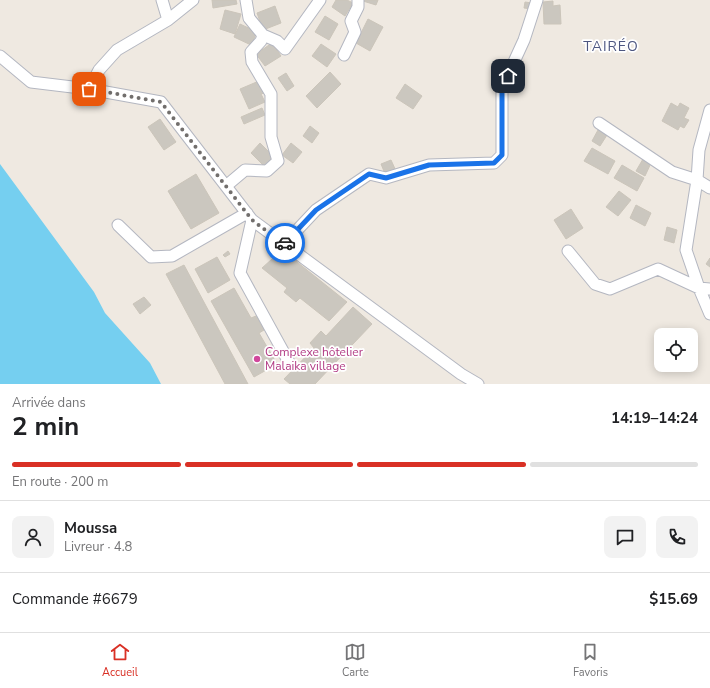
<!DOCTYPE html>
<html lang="fr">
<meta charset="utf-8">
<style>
:root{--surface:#fff;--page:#f2f2f2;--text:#202124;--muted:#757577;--line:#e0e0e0;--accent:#d93025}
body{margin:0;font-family:"Nunito Sans",sans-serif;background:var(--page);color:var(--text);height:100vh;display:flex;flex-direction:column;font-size:15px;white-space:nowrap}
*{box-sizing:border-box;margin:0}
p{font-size:13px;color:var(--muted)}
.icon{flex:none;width:22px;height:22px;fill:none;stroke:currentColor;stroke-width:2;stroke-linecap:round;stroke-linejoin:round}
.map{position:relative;height:384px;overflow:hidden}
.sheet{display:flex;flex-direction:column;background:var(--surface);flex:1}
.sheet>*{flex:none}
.tools{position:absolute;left:654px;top:328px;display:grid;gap:8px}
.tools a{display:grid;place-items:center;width:44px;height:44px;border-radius:8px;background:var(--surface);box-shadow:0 2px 10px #0003;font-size:20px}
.pin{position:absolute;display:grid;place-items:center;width:34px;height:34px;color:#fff;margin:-17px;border-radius:8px;box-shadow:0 2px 6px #0006}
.courier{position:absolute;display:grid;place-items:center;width:40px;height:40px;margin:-20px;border:3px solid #1a73e8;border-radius:50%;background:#fff;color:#222;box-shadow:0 1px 5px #0007}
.summary em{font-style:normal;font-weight:700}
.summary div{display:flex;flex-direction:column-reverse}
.summary{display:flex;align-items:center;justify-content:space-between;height:68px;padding:0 12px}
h1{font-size:26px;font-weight:700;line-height:30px}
.bar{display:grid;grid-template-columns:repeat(4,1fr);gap:6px 4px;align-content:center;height:48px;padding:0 12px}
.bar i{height:5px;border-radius:3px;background:var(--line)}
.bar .on{background:var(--accent)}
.bar p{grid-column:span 4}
.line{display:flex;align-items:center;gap:10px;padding:0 12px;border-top:1px solid var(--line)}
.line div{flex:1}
.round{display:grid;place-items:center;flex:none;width:42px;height:42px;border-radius:8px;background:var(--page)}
.dock{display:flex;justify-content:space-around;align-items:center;height:56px;border-top:1px solid var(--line);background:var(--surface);font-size:11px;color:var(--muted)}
.dock a{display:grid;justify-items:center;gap:2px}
.dock .on{color:var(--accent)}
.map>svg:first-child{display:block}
.water{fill:#75cff0}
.building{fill:#cbc7bf;stroke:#cbc5ba}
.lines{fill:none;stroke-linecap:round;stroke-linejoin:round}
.minor-casing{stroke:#b4b7c1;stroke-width:13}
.minor{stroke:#fff;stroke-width:11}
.done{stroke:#726f6d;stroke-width:4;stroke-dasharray:0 7.2}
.route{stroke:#1a73e8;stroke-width:5}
.hotel-dot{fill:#d1479c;stroke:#fff;stroke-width:1.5}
.labels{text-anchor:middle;stroke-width:3.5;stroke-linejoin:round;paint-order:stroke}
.hotel-label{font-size:12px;fill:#b23c85;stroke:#fff;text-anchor:start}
.quarter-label{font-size:14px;letter-spacing:1px;fill:#4d5680;stroke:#fff}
</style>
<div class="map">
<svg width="710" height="384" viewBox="0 0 710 384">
<rect width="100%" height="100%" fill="#efe9e1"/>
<path class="water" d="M0,164L94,292L105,313L150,363L161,384H0Z"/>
<path class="building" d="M212,0H236L237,4L213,8Z
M336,0H347L353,3L345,16L332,7Z
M363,0H378L376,5L363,1Z
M553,1V6L560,5L561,24H544L543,2Z
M525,2L532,3V9L524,8Z
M275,6L281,23L263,30L257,13Z
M225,10L241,14L235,34L220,29Z
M325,16L338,24L329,40L315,32Z
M368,19L383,27L370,51L356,43Z
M240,24L257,32L251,45L234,37Z
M272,43L281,56L265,66L256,54Z
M321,44L336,54L327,67L312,56Z
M330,72L341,84L317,108L306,96Z
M286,73L294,86L287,91L278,78Z
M259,81L264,93L261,94L265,102L249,109L240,89Z
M405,84L422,96L413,109L396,98Z
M671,103L678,107L680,103L689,108L684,118L689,120L684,128L680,126L678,130L662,121Z
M262,108L265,115L244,124L241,117Z
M160,119L176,142L164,150L148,127Z
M310,126L319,133L312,143L303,136Z
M598,130L607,135L600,146L592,141Z
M260,143L275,158L265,167L251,153Z
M291,143L302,152L293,163L282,155Z
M592,148L615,161L608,174L584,161Z
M643,159L651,163L645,176L636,171Z
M391,160L396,171L386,176L381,164Z
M622,165L644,178L637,191L614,178Z
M196,174L219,213L191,229L168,191Z
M619,191L631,200L618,216L606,207Z
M636,205L651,213L645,226L630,218Z
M571,209L583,228L566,239L554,220Z
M667,227L677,230L674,243L664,240Z
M282,250L347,302L329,321L300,298L296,302L284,292L287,288L262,268Z
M228,251L230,254L225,257L223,255Z
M217,257L230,280L208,293L195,269Z
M710,258V267L706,264Z
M184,265L248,384H225L166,274Z
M234,288L251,318L256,316L264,330L259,333L277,364L254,377L211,301Z
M144,297L151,305L140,314L133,304Z
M353,307L372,324L315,384H290L284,379L314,348L310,343L321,331L326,336Z"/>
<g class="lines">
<g class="minor-casing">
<path id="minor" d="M162,0L168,20
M263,35L277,41L285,49L320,0
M344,55L355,32L351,21L358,7V0
M0,56L31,82L89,89L161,102L252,220L461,374L478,384
M89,89L99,70L117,50L168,20L193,0
M710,110L699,150L697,180L686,250L699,288L710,314
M599,123L672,172L697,180L710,188
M226,186L245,170L267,171L278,161L271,137V94L252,62L251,52L261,41L263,35L249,18L246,0
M252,220L240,273L290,364
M118,225L151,257L172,256L247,213
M284,244L316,210L369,174L386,178L429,165L494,163L502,155V88L524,40L537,0
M568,251L595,284L610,289L658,269L699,288L710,289"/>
</g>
<use href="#minor" class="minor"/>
</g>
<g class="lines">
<path class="done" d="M89,89L161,102L252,220L284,244L285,243"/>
<path class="route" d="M285,243L316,210L369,174L386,178L429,165L494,163L502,155V88L508,76"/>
</g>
<circle class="hotel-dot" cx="257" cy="359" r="4"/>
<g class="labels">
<g class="hotel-label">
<text x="265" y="356">Complexe hôtelier<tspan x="265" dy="14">Malaika village</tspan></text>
</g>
<g class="quarter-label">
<text x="611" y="51">TAIRÉO</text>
</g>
</g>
</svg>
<div class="tools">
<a><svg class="icon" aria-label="locate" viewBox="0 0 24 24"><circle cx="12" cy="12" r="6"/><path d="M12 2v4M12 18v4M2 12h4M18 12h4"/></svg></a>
</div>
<div class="pin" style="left:89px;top:89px;background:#ea580c"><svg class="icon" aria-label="bag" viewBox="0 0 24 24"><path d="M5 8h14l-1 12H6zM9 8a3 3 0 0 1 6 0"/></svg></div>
<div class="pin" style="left:508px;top:76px;background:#1f2937"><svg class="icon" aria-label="home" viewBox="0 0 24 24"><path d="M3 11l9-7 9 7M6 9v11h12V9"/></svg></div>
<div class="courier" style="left:285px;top:243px"><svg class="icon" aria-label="car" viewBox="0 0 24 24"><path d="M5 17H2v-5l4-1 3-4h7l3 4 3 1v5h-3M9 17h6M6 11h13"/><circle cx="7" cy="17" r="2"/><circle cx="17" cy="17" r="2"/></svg></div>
</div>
<section class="sheet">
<div class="summary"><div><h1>2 min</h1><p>Arrivée dans</p></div><em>14:19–14:24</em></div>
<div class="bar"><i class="on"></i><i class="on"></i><i class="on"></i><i></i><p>En route · 200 m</p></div>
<div class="line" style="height:72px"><a class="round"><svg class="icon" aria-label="person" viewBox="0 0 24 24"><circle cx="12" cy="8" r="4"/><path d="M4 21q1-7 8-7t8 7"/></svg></a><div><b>Moussa</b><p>Livreur · 4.8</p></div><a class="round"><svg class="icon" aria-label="chat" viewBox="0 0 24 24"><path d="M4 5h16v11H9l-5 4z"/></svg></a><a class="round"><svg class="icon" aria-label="phone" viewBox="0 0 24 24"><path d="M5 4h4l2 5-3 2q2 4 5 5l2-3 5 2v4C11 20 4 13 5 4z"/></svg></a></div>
<div class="line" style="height:52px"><div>Commande #6679</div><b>$15.69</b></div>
</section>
<nav class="dock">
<a class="on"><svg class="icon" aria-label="home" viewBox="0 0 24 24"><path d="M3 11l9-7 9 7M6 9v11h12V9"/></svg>Accueil</a>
<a><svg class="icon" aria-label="map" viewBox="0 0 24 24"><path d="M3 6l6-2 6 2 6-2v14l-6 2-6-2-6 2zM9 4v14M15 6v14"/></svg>Carte</a>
<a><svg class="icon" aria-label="saved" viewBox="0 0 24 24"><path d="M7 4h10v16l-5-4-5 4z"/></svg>Favoris</a>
</nav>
